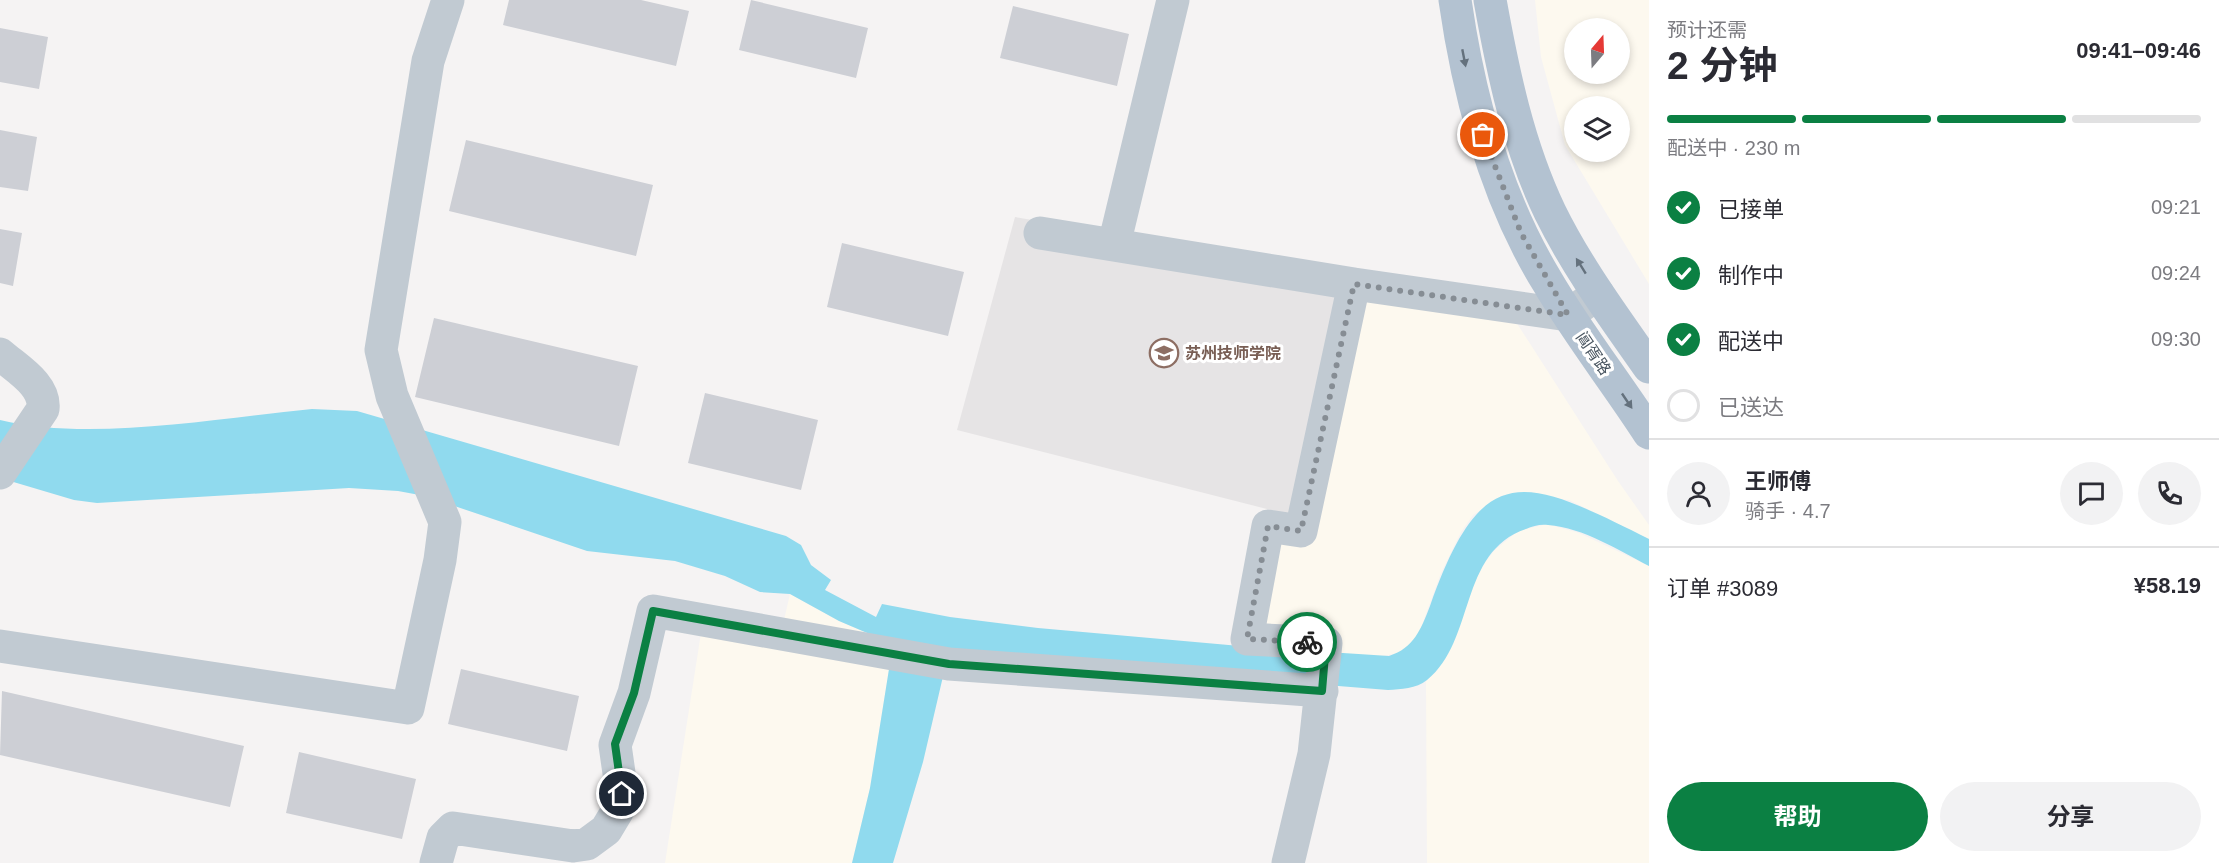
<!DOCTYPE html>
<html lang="zh">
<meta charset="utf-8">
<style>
:root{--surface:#fff;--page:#f2f2f3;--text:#2b2b33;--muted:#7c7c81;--line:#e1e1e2;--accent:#0b8043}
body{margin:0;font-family:Arial,"Noto Sans SC",sans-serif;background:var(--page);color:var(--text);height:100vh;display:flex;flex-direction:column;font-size:22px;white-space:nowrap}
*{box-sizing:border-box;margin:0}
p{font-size:20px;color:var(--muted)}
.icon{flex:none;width:33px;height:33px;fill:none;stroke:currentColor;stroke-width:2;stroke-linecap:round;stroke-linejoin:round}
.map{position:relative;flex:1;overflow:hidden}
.sheet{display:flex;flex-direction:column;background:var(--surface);width:570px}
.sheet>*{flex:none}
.needle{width:39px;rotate:19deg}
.buttons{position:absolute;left:1564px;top:18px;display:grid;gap:12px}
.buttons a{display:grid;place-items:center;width:66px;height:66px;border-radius:50%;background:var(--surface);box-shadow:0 3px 9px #0003;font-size:30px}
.pin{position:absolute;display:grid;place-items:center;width:51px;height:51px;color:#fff;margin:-26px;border:3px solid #fff;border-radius:50%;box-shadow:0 2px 6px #0007}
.courier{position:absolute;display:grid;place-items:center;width:60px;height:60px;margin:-30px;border:4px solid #0b8043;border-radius:50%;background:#fff;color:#222;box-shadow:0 2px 8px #0007}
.headline em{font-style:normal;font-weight:700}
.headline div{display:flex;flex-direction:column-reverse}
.headline{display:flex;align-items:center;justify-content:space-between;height:102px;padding:0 18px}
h1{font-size:39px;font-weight:700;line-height:45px}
.bar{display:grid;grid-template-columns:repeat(4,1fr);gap:9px 6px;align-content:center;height:72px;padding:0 18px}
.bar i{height:8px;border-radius:4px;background:var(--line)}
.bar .current{background:var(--accent)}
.bar p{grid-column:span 4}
.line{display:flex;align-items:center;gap:15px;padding:0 18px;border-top:2px solid var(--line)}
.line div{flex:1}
.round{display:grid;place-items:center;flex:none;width:63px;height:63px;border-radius:32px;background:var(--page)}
ol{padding:0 18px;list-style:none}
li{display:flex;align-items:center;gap:18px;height:66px}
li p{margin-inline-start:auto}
li .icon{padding:6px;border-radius:50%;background:var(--accent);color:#fff;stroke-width:4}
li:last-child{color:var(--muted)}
li i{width:33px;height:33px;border:3px solid var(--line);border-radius:50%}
.button{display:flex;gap:12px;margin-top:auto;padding:12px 18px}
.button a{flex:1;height:69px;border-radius:36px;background:var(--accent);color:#fff;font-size:24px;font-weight:700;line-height:69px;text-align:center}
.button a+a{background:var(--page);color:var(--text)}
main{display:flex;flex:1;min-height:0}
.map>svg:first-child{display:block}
.commercial{fill:#fdf9ef;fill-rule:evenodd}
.education{fill:#e6e4e5}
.water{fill:#90daee}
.building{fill:#cdcfd5}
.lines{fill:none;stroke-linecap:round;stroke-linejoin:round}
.minor{stroke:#c1cad2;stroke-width:33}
.major{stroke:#b3c2d1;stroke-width:33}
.oneway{fill:#64717d}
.done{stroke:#868d94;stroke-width:6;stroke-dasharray:0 10.8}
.route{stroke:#0b8043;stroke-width:8}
.labels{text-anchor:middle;stroke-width:6;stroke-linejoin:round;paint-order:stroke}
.education-label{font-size:16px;font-weight:bold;fill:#785e54;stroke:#fff;text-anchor:start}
.street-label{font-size:16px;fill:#4a5661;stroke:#fff}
</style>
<main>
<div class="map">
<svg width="1649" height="863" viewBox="0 0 1649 863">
<rect width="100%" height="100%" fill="#f5f3f3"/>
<path class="commercial" d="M1535,0H1649V284L1565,145L1541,57ZM1620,28V74H1575V28ZM1620,106V152H1575V106Z
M1366,277L1502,300L1618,481L1649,525V539L1569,500L1503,495L1473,515L1461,532L1441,573L1419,633L1409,647L1400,653L1376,657L1251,647L1278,512Z
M1547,524L1579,533L1649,566V863H1427L1426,681L1437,671L1456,634L1476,579L1486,561L1495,550L1518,531Z
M790,594L839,621L893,644L870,788L852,863H665L701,633L778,646Z"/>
<path class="education" d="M1015,217L1366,277L1314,521L957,430Z"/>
<path class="water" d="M312,409L357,411L786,536L801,545L811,565L831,580L825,590L876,617L882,604L950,617L1038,628L1251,647L1389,656C1414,648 1421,629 1430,606C1483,456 1525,477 1649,539V566C1618,550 1584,528 1548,525C1540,524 1533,526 1526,529C1458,552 1476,641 1427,680C1416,689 1401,689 1388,690L948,655L923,762L893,863H852L870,788L893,644L839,621L790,594L760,592L725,576L675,561L587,551L425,496L398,491L349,488L97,503L74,500L0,478V420C90,442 219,418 312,409Z"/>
<path class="building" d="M509,0H641L689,11L676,66L503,25Z
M751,0L868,28L856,78L739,50Z
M1013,6L1129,34L1117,86L1000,58Z
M0,28L48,37L39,89L0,82Z
M0,130L37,137L28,191L0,187Z
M466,140L653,185L636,256L449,211Z
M0,229L22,233L13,286L0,283Z
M842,243L964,272L948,336L827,307Z
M434,318L638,366L619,446L415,397Z
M705,393L818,420L801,490L688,463Z
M461,669L579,696L567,751L448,724Z
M2,691L244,746L230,807L0,755Z
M299,752L416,779L402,839L286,813Z"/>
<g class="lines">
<path class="minor" d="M1040,233L1354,284L1301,531L1268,526L1247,639L1326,643L1314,754L1288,863
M1114,245L1173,0
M1354,284L1568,315L1598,294
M0,354C17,369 46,385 43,409L0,473
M0,646L408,708L440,560L445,522L392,396L381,350L428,61L448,0
M436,863L443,838L453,828L573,846L587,844L606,830L618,810L622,794L615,745L634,693L653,611L949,664L1322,691"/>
<path class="major" d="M1455,0C1469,98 1495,196 1547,281C1578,334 1616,382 1649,433
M1490,0C1503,72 1518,145 1550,212C1577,267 1614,317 1649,367"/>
</g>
<defs><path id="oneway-solid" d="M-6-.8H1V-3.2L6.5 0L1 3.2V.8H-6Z" transform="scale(1.5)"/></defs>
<g class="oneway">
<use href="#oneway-solid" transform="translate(1464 58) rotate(79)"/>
<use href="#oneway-solid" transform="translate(1581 266) rotate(-122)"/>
<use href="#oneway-solid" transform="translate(1627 401) rotate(56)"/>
</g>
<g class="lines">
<path class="done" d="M1307,642L1247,639L1268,526L1301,531L1354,284L1568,315L1521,233L1483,135"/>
<path class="route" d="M622,794L615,744L634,693L653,611L949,664L1322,691L1326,643L1307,642"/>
</g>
<defs>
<g id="university-ring" transform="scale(1.5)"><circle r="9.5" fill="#fff" stroke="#8d6e63" stroke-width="1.5"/><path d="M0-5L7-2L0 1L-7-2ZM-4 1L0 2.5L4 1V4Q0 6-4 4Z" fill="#8d6e63"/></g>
</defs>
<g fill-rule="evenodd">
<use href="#university-ring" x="1164" y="353"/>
</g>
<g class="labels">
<g class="education-label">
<text x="1185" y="359">苏州技师学院</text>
</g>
<g class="street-label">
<text transform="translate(1594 353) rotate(56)" y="6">阊胥路</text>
</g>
</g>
</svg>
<div class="buttons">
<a><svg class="needle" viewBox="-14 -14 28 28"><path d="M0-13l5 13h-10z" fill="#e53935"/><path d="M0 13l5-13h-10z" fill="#7c7c81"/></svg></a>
<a><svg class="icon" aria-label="layers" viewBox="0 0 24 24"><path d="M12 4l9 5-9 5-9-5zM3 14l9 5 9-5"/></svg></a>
</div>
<div class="pin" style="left:1483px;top:135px;background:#ea580c"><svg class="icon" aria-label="bag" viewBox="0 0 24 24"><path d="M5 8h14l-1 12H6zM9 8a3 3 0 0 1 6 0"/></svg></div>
<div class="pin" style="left:622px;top:794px;background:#1f2937"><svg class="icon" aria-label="home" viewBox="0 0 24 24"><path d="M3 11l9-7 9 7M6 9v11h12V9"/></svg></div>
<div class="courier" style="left:1307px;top:642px"><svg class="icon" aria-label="bike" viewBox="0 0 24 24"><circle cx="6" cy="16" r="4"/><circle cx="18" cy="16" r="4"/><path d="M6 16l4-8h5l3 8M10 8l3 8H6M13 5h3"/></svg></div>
</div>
<section class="sheet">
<div class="headline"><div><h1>2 分钟</h1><p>预计还需</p></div><em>09:41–09:46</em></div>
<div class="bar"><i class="current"></i><i class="current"></i><i class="current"></i><i></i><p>配送中 · 230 m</p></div>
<ol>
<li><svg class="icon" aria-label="check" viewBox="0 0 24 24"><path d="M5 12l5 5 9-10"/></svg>已接单<p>09:21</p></li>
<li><svg class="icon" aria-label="check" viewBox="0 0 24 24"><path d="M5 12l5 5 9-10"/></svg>制作中<p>09:24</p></li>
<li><svg class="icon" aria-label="check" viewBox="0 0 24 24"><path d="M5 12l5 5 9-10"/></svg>配送中<p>09:30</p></li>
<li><i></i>已送达</li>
</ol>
<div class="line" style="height:108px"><a class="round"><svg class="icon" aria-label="person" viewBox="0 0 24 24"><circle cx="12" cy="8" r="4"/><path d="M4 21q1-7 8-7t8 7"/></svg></a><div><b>王师傅</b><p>骑手 · 4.7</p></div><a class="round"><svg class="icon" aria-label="chat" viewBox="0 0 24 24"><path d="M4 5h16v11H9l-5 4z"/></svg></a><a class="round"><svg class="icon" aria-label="phone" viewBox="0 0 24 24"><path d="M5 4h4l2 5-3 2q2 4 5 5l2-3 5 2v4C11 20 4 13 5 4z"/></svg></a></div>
<div class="line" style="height:78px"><div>订单 #3089</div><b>¥58.19</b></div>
<div class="button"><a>帮助</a><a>分享</a></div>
</section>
</main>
